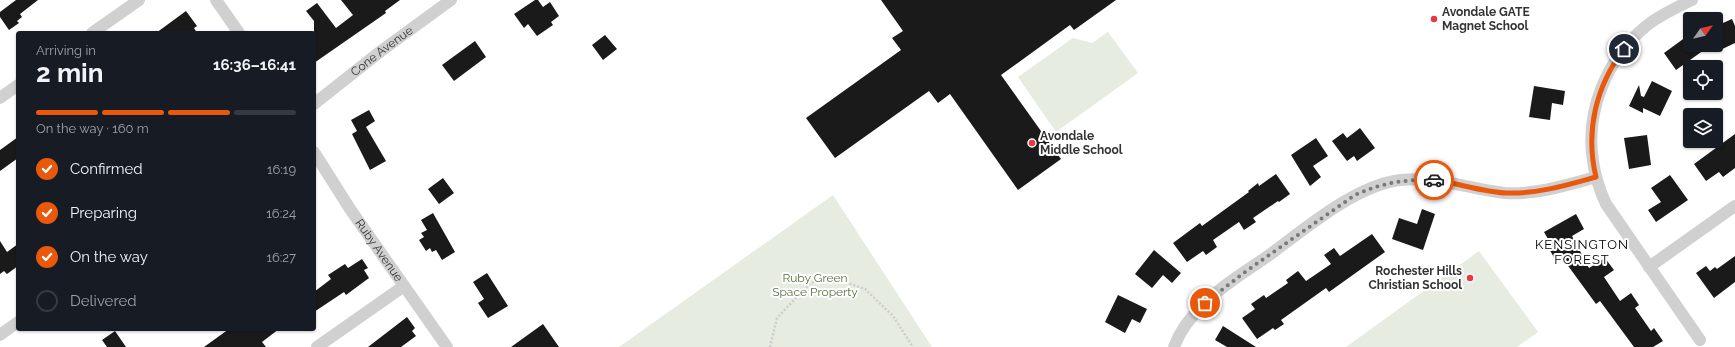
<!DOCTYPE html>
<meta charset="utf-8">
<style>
:root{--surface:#171b24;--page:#242831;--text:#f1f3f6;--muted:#9ea1a6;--line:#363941;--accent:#ea580c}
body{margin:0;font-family:Raleway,sans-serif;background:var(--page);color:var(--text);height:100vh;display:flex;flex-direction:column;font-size:15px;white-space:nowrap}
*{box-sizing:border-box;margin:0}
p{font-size:13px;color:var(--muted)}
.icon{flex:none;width:22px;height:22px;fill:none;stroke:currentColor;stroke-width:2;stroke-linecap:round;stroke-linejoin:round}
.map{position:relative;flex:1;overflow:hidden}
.details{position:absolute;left:16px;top:31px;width:300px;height:300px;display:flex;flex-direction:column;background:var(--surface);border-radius:4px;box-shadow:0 1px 3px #0004}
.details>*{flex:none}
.needle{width:26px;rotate:56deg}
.buttons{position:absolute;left:1683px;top:12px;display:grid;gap:8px}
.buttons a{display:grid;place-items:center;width:40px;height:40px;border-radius:4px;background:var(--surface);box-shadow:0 1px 3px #0004;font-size:20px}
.pin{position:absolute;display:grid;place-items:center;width:34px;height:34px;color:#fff;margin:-17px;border:2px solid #fff;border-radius:50%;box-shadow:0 1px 4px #0007}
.courier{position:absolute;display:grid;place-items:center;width:40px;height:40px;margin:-20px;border:3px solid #ea580c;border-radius:50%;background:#fff;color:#222;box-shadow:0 1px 5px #0007}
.overview em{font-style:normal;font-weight:700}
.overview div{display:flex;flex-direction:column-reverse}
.overview{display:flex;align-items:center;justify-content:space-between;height:68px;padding:0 20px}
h1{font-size:26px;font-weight:700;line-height:30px}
.bar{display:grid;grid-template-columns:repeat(4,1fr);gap:6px 4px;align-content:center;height:48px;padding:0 20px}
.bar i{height:5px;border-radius:3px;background:var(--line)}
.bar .selected{background:var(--accent)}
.bar p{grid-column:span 4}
ol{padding:0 20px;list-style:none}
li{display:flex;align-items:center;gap:12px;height:44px}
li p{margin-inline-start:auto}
li .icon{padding:4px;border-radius:50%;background:var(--accent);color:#fff;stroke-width:4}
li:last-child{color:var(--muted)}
li i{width:22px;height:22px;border:2px solid var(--line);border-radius:50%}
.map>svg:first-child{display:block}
.green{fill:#e6ecdf}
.building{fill:#1a1a1a}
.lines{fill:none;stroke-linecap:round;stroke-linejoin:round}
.path{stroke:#cdcdcd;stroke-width:2.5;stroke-dasharray:2 2;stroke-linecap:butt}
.street{stroke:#d0d0d0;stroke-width:12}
.done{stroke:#7a7a7a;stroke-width:4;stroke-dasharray:0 7.2}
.route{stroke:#ea580c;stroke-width:5}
.poi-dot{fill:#e63946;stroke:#fff;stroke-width:1.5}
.labels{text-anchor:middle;stroke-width:4;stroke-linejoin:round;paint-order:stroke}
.poi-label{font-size:12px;font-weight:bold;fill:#333;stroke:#fff;text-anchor:start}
.street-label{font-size:12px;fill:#333;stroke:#fff}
.park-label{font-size:12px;fill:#56703f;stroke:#fff}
.neighbourhood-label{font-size:13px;letter-spacing:1px;fill:#000;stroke:#fff}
</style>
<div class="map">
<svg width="1735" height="347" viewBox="0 0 1735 347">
<rect width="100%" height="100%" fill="#fff"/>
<path class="green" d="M1108,32L1138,73L1056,132L1018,77L1073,38L1092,43Z
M833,195L932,347H619Z
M1479,251L1538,332L1517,347H1346Z"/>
<path class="building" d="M16,0H38L20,14L22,17L17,21L19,23L9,30L0,17V12Z
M341,0H400L385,11L386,13L314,63V21L306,11L317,3L336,28L353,15Z
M535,0H538L543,7L550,2L559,16L551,22L553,25L537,36L528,24L524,28L514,14Z
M881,0H1116L1074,30L1070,25L1001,75L1061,159L1018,190L950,94L938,103L929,91L835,158L806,118L901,50L892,38L903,31Z
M186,11L197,26L194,28L197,33H156Z
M1732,19L1735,26V43L1716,52V26Z
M1690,34V45H1711L1676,70L1664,53Z
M605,35L617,49L603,60L592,45Z
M475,41L486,57L454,81L442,65Z
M1652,81L1672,91L1660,116L1643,108V113L1629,106L1639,85L1641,96L1644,97Z
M1534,86L1565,91L1563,105L1552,103L1550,120L1529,117Z
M369,110L375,121L366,127L386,161L370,170L352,134L357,131L351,120Z
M1360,128L1375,148L1357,161L1354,156L1347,161L1332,141L1343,133L1347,138Z
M1735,134V168L1723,177L1719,172L1706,181L1694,164Z
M1647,135L1651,165L1629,169L1624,138Z
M18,137V158L0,171V150Z
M1316,138L1328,156L1313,166L1321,177L1310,186L1291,155Z
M1276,174L1290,194L1279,202L1278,201L1253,218L1256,222L1244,230L1239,222L1213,240L1217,247L1206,255L1203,251L1187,262L1173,243L1200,223L1202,226L1249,192L1248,191L1258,183L1259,186Z
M1670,175L1688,200L1656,222L1648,210L1661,202L1651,188Z
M443,178L454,193L439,204L428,189Z
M1422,209L1435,214L1423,250L1392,239L1399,218L1417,224Z
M433,213L455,252L442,260L436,250L432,252L430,248L426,251L419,240L424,237L421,233L427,230L421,220Z
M1576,214L1584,229L1572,236L1589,268L1605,258L1614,270L1604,277L1620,301L1631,293L1639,305L1635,308L1651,331L1654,328L1663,341L1653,347H1634L1600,301L1596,304L1566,263L1564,264L1561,259L1556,261L1548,247L1552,246L1544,232Z
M1372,234L1385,252L1329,292L1326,288L1281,320L1284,324L1275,330L1273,328L1257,339L1242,318L1255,309L1251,304L1264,295L1266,298L1288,283L1286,280L1298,271L1306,281L1331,264L1324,255L1334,248L1340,256Z
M0,241L7,252L18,244V266L7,274L4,271L0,274Z
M1154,250L1181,273L1172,283L1163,275L1152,288L1135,274Z
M1735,256V282L1714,298L1696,273L1706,266L1710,271L1715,267L1717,269Z
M362,259L368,268L364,270L369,278L346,295L344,292L314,312V292L331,279L328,275L345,264L348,268Z
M487,273L508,306L488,318L478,303L484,299L473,282Z
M1118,295L1147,309L1140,323L1132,319L1125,333L1105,322Z
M407,317L415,328L412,331L416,336L401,347H368Z
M543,324L559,347H511Z
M1223,326L1256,347H1227L1215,340Z
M229,329H279L262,342L266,347H204Z
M115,331L126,347H107L102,340Z"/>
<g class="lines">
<path class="path" d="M770,347L777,318L809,284L828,276L865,289L893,316L913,347"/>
<g class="street">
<path d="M216,0L239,33"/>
<path d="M1692,0C1676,8 1659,15 1645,27C1607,59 1585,111 1593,161C1595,176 1600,191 1606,204L1700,340"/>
<path d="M92,33L139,0"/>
<path d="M0,98L18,85"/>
<path id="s1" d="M314,104L381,51L451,0"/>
<path id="s2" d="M314,152L350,209L447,347"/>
<path d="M1649,267L1735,206"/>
<path d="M0,335L18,322"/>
<path d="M317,347L404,286"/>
<path d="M1174,347C1180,331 1192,315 1205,303C1223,285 1246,271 1268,256C1305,229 1354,186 1400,180C1439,176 1468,189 1505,193C1536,195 1567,185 1596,177"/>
</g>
</g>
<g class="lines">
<path class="done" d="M1205,303L1245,272L1355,195C1381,183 1406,179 1434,180"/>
<path class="route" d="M1434,180C1458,183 1482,192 1507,193C1538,194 1567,185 1596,177C1585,131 1596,86 1624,49"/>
</g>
<g class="poi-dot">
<circle cx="1434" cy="19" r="4"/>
<circle cx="1032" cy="143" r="4"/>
<circle cx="1470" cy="278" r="4"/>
</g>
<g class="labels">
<g class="poi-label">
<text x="1442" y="16">Avondale GATE<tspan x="1442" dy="14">Magnet School</tspan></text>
<text x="1040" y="140">Avondale<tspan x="1040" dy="14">Middle School</tspan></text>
<text x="1462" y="275" text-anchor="end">Rochester Hills<tspan x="1462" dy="14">Christian School</tspan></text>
</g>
<g class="street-label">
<text dy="4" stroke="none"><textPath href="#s1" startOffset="86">Cone Avenue</textPath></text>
<text dy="4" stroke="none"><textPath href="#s2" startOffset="118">Ruby Avenue</textPath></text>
</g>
<g class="park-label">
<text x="815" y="282">Ruby Green<tspan x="815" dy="14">Space Property</tspan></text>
</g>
<g class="neighbourhood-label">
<text x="1582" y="249">KENSINGTON<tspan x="1582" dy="15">FOREST</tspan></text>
</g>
</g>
</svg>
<div class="buttons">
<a><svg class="needle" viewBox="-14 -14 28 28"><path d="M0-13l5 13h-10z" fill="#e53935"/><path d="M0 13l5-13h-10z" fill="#9ea1a6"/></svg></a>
<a><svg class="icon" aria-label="locate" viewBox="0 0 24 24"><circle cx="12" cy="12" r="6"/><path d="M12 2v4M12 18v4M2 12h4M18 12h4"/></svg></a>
<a><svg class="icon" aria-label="layers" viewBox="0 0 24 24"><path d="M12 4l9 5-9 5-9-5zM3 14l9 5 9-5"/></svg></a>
</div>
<div class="pin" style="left:1205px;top:303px;background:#ea580c"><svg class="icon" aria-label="bag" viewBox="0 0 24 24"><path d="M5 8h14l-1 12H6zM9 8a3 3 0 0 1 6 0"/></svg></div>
<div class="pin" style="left:1624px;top:49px;background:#1f2937"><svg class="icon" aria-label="home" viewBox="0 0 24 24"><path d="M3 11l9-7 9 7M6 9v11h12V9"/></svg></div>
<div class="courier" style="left:1434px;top:180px"><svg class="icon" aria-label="car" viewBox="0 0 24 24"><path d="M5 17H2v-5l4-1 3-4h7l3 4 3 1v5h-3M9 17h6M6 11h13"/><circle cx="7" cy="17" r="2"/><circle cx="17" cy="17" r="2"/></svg></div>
<section class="details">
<div class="overview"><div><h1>2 min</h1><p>Arriving in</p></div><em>16:36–16:41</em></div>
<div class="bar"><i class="selected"></i><i class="selected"></i><i class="selected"></i><i></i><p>On the way · 160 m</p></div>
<ol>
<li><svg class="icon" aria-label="check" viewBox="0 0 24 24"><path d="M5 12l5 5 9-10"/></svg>Confirmed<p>16:19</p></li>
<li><svg class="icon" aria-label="check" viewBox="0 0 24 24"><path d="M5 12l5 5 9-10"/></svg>Preparing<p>16:24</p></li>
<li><svg class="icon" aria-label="check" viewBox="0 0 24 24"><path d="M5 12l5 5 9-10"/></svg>On the way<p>16:27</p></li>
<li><i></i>Delivered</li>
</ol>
</section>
</div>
